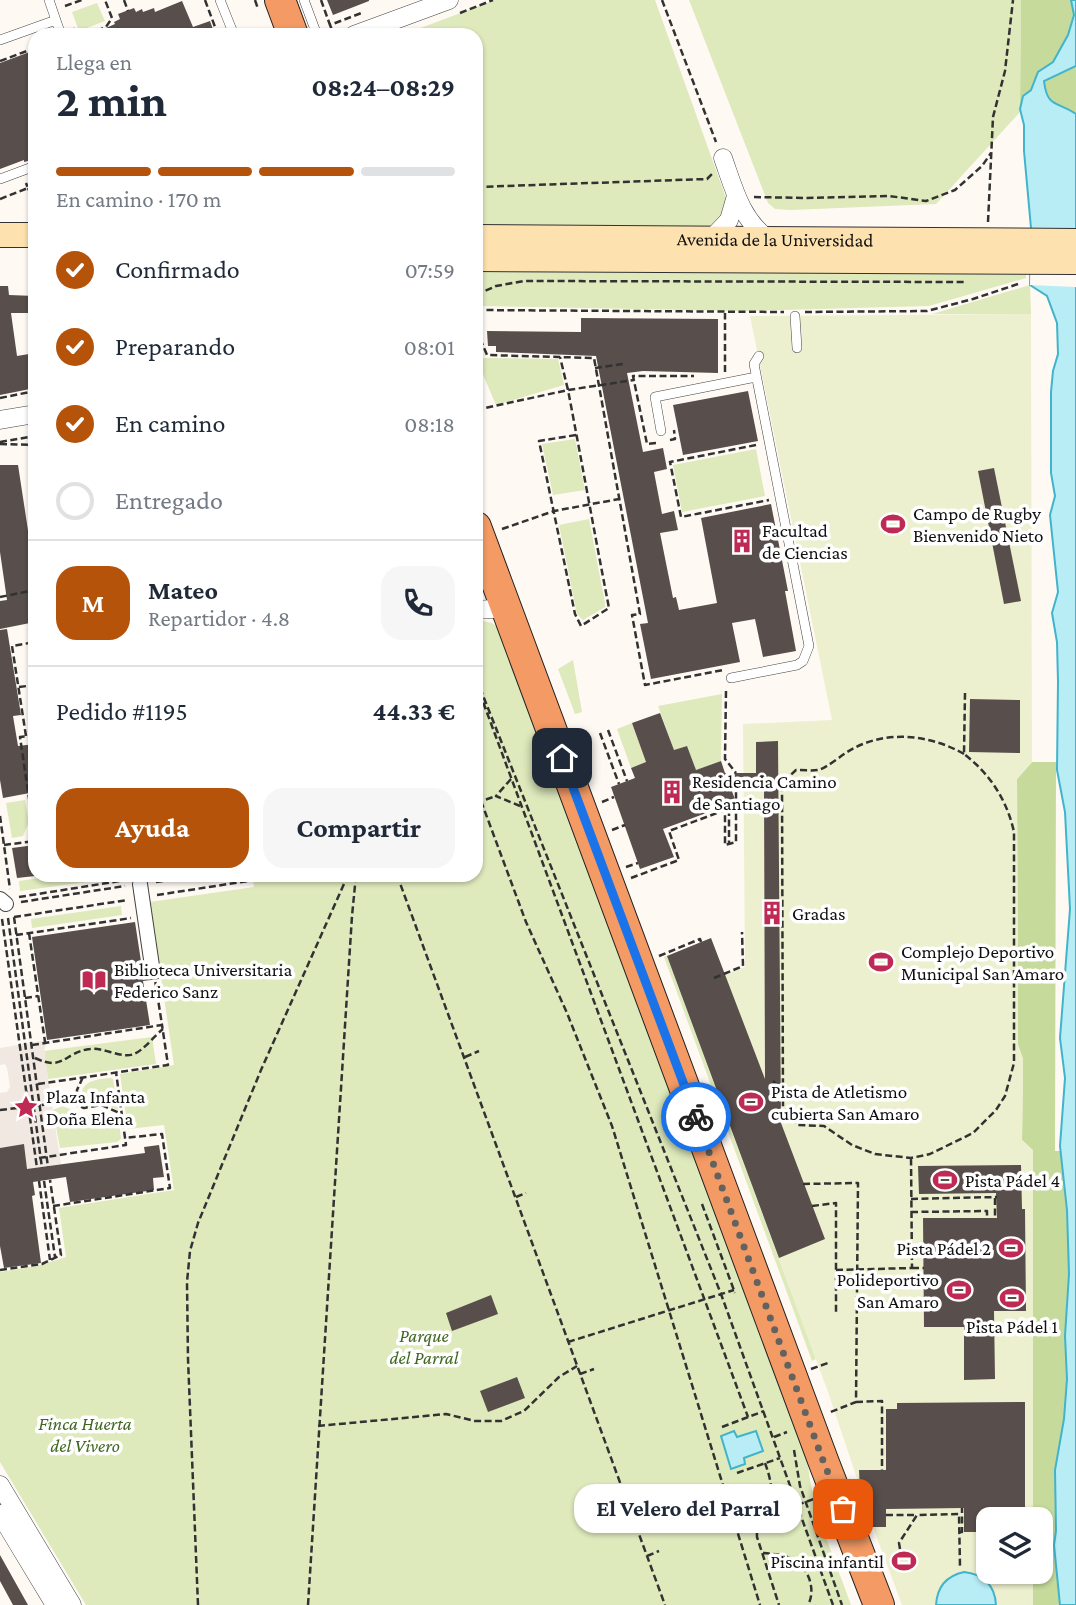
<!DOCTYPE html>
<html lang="es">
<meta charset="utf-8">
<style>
:root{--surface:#fff;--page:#f6f6f7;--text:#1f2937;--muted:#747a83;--line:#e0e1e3;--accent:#b45309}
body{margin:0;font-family:"Crimson Pro",serif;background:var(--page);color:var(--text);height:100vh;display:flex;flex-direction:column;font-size:26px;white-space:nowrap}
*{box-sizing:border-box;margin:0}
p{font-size:23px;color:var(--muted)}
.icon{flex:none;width:38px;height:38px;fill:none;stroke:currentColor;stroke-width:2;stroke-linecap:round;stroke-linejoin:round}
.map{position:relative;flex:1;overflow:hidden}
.details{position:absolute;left:28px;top:28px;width:455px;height:854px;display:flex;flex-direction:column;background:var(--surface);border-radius:21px;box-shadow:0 2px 5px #0004}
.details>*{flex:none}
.tools{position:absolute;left:976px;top:1507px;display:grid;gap:14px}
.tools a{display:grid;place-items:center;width:77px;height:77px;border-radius:14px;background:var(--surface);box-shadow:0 2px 5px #0004;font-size:35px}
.pin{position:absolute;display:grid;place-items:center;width:60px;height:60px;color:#fff;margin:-30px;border-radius:14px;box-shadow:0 4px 10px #0006}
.courier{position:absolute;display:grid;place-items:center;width:70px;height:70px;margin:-35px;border:5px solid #1a73e8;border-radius:50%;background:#fff;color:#222;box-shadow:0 2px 9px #0007}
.bubble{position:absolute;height:49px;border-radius:21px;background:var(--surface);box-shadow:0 2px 5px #0004;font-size:23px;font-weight:700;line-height:49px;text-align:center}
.summary em{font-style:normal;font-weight:700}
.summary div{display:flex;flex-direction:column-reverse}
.summary{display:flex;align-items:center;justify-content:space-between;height:119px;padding:0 28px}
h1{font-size:46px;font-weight:700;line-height:52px}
.bar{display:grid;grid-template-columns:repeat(4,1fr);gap:10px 7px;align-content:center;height:84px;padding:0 28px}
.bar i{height:9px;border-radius:5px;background:var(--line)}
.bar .on{background:var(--accent)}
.bar p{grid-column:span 4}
.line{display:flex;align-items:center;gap:18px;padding:0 28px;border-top:2px solid var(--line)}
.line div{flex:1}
.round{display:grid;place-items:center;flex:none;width:74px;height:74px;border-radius:21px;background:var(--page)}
ol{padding:0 28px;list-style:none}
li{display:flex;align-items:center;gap:21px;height:77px}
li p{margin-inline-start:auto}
li .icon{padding:7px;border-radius:50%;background:var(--accent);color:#fff;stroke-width:4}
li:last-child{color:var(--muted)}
li i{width:38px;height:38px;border:4px solid var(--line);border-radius:50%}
.primary-button{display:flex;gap:14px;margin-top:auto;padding:14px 28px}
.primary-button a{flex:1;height:80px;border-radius:21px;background:var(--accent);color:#fff;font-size:28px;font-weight:700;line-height:80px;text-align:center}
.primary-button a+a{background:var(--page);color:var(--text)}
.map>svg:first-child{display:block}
.green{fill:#dee9bc}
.forest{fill:#c6da9c}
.pitch{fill:#edf0ce}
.plaza{fill:#f0e8e1}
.water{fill:#b8edf5;stroke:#41b4cb;stroke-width:2}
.pier{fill:#fff9f3}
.building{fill:#584e4c}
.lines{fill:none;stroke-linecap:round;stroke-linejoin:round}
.service-casing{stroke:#434343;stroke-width:10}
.pedestrian-casing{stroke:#434343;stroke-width:16}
.minor-casing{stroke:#434343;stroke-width:19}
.secondary-casing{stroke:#323232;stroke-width:26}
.trunk-casing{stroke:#212121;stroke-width:32}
.path{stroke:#323232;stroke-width:2.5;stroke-dasharray:7 3.5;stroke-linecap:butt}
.service{stroke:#fff;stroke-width:9}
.pedestrian{stroke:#fff;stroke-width:14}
.minor{stroke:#fff;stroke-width:18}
.secondary{stroke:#fde2af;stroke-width:24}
.trunk{stroke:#f39a65;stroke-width:30}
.done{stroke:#64625f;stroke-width:7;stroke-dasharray:0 12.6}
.route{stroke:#1a73e8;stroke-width:9}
.labels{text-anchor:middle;stroke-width:7;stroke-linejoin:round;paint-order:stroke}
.street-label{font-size:19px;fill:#101010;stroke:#fff}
.poi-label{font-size:19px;fill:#101010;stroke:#fff;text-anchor:start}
.park-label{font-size:19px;font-style:italic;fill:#3f6720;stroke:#fff}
</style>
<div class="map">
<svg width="1076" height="1605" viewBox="0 0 1076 1605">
<rect width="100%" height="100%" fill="#fff9f3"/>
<path class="green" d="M495,0H655L726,198C726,214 720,222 706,229L476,228V35H402Z
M689,0H1021L1020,112L936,204L790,210L775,209L768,203Z
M97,3L105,21L79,31L72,12Z
M476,269L1026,272V278L929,306L741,311L480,306L476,303Z
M1030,285L1031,314H932Z
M476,343L482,358L558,359L564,385L496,405L476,358Z
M575,439L585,490L553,495L542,444Z
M756,449L765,496L682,512L673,465Z
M589,519L605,603V607L583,620L577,614L559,525Z
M476,619L492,623L498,628L807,1458C812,1510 834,1557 851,1605H86L0,1462V1272L41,1265L66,1257L59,1208L174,1190L164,1125L128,1129L120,1074L174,1065L150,902L254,887L252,876L257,875H476Z
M573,660L582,712L575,714L558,669Z
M722,694L721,761L696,770L687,746L674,750L658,706Z
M632,723L646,762L631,768L617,729Z
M25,800L29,822L23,836L12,838L6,803Z
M60,875H137L20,891L19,881Z
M121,906L122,915L32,928L31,919Z
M667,956L816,1359L812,1361L664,957Z
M152,1037L156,1064L48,1079L44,1051Z
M111,1078L113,1079L118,1110L103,1104L89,1107L84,1106C75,1083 93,1079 111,1078Z
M63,1106L85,1116L103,1112L114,1116L119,1121L121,1139L117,1142L60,1148L53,1110Z"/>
<path class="forest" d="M1021,0H1076V113L1020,112Z
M1032,762H1056L1055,1151H1076V1605H1033V1572H1041V1519H1033V1151L1022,1140L1023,1059L1018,1045L1017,779Z"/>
<path class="pitch" d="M1031,314L1032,762L1017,779L1018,1045L1023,1059L1022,1140L1033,1150V1519H989V1572H1033V1605H902L877,1538L828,1392L667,956L711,938L725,975L745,967L743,724L832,720L750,316Z"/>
<path class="plaza" d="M47,1040L44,1051L61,1165L27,1170L24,1144L0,1148V1093L7,1092L10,1087L7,1068L5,1064L0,1065V1048Z"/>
<path class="water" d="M1071,0H1076V66L1044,81C1047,108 1057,101 1076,114V1605H1060L1054,1545L1056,1531L1055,1470L1064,1419L1067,1379L1065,1336L1069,1274L1067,1210L1060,1146L1065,1078L1060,1038L1070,909L1065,812L1057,770L1058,682L1057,642L1052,613L1058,592L1050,515L1055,496L1051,473V392L1053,371L1058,354L1057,323L1047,296L1030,285L1031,228L1024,151V125L1020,109L1023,96L1031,90L1038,72L1053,62L1068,35L1074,15Z
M734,1431L737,1437L756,1431L763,1451L744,1458L745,1464L731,1469L721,1436Z
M964,1572C983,1574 995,1585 996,1605H936C937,1587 946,1576 964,1572Z"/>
<path class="pier" d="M1031,228L1076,230V287L1030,285Z"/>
<path class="building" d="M327,0H369V1L333,15Z
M182,1L193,27L210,21L215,35H90L115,24L114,22L120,19L118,14L134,8L136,12L142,9L143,12L154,8L155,12Z
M35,50V159L24,162V160L0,169V63Z
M0,286H8L9,295L35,296L33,313H11L17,356L35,353V388L0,395Z
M581,318L718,319V373L643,371L627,373L643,452L663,448L667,469L654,472L662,514L674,511L678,530L660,533L673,598L676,597L679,610L717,603L701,518L771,504L788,591H785L796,651L763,657L755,619L732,623L740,662L651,679L640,624L648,623L596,356L496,352V346H488L487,331L581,332Z
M748,391L758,441L683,455L673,405Z
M0,465H18L35,576V622L0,629V601L7,600L0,552Z
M994,468L1021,601L1004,604L978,471Z
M7,629L21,715L13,716L18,746L35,744V792L3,798L0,780V630Z
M970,699L1020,700V753L969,752Z
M660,713L674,750L687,746L696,770L721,761L725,773H756V742L778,741L781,1123L825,1239L779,1258L667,956L711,938L765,1079L764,786H730L736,802L663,829L674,857L640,869L611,787L635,778L631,768L646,762L632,723Z
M35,845V876L17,878L12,848Z
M135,922L142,968L149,975L158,973L159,979L143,981L150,1025L47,1040L32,937Z
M24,1144L27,1169L145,1153L144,1147L159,1145L164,1177L153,1178L154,1190L70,1202L66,1177L33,1182L35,1195L32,1196L41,1263L4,1268L0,1246V1148Z
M1021,1165L1022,1209H1025L1026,1311H994L995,1379L964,1380V1327H924L923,1218H997L996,1193L919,1194L918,1166Z
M491,1295L498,1314L452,1331L446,1313Z
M517,1377L525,1398L488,1412L480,1391Z
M1025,1402V1519H989V1532H964V1508L886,1509V1527H872V1515L868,1516V1504H864V1492H860L859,1470H886V1409H897V1403Z
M0,1555L28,1605H13L0,1581Z"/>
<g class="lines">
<g class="service-casing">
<path id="service" d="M49,0L61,35
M220,0L234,35
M304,0L317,35
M0,40L56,20
M0,179L35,166
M795,316L797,348
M661,431L655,397L756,377
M731,678L797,665L803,661L809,646L754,364L759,356"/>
</g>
<g class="pedestrian-casing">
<path id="pedestrian" d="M140,884L152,966
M0,899L6,904"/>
</g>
<g class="minor-casing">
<path id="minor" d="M354,35L449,0
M723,158C734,189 741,219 768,239
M713,237L729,220L736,196
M0,420L35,414
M476,610L507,608
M0,1485L72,1605
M0,1514L55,1605"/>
</g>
<g class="secondary-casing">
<g id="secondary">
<path d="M0,235H35"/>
<path id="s1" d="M476,237L1076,241"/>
<path d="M476,259L1076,262"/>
</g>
</g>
<g class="trunk-casing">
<path id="trunk" d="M280,0L293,35
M476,527L824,1463L879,1605"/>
</g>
<path class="path" d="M124,0L128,11
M205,0L218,35
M255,0L258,9
M321,0L330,25L364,12
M662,0L716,142
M65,6L82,0
M460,13L493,0
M330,25L334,35
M73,28L76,35
M87,35L106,27L112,18L105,0
M0,61L35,48
M476,187L707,179L712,174
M28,188L33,199L35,198
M754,197L806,198L889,196L926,201L955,190L982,166L991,153
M0,199L28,188L26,183
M988,222L993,117L1005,71L1013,0
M476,295L496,286L524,281L964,282
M476,310L784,312
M805,312L927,311L973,299L1021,283
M476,329L487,355L594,358L640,614L632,615L645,685L723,670
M595,368L623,364
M725,372V313
M0,398L35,391
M476,410L568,390L560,357
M576,435L539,441L575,614L581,626L609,608C595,536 582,463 568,390L634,380
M670,440L675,439L674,430
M0,442L35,436
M656,443L647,444L633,376H694
M0,444L35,445
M756,445L670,462L681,517L769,500
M502,529L554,511L619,499
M0,597L35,590
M476,678L721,1294L833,1605
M476,683L748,1417
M19,687L35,685
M726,691L725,759L736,773
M608,730L627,781
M600,733L619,784
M35,735L20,737L35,839
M26,736L12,646L35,642
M964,754C931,735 889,730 854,748C845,752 826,769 818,770C811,771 803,770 796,770L782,783L783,1107L798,1125L824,1126L852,1145L875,1154L911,1158L930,1154L973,1133L996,1110L1005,1096L1014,1063V832C1007,800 990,774 964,754L965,693
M511,779L496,796L520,806
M481,801L526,922L567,1013L612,1126L760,1605
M602,802L614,797
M476,803L496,796
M729,809V843
M0,816L10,889
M612,830L625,825
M4,845L35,841
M626,867L638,863
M397,875L665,1605
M631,878L679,860L669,831L725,810V845L736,842V786
M156,882L201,875
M157,895L248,881V875
M19,897L126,880
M21,902L125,886
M14,917L48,1167
M14,917L128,900
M8,918L42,1168
M2,919L37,1168
M29,933L45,1042
M16,935L131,918
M659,956L700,939L701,942
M714,978L743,966L742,932
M25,998L38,996
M32,1045L162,1025L155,980
M465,1057L479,1051
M35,1058C64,1072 64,1052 90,1049C104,1047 121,1059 134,1054C144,1050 154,1036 163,1029
M773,1081L783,1090
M38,1084L168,1065L162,1025
M76,1104L77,1090L83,1077
M0,1110L51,1104L63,1099L84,1108L101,1105L122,1114
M39,1158L126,1145L116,1072
M39,1181L50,1260
M44,1181L55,1257
M803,1184L858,1183L856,1402L828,1413
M516,1197L526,1193
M995,1198V1218
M911,1199L997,1197
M702,1204L735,1293
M53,1206L170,1188L162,1134L125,1138
M812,1206L836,1203V1313
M911,1212L987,1211V1218
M912,1268H924
M0,1270L42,1264L61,1255L50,1180
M836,1270L912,1268L911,1158
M568,1342L734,1290
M811,1369L828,1363
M580,1374L594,1369
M856,1402L882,1401V1470
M318,1426L446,1414L475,1421H501L524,1411L559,1377L577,1366
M722,1427L764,1411
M774,1437L787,1432
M794,1450L800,1486L842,1605
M765,1463C769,1474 773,1487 770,1498C765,1511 756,1522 757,1537L779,1605
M737,1473L780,1458
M797,1505L814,1499
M886,1515H917
M960,1532H962V1508
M900,1549L899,1543L917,1515L959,1514L960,1567
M763,1553C774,1554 786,1555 796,1561C809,1570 816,1590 808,1605
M647,1556L659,1551
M198,1605L188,1359L187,1282L190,1251L198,1223L261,1070L348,875
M308,1605L352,916L356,875"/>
<use href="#service" class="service"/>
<use href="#pedestrian" class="pedestrian"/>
<use href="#minor" class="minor"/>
<use href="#secondary" class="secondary"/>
<use href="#trunk" class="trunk"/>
</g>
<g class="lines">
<path class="done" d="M696,1117L824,1463L843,1509"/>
<path class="route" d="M562,758L696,1117"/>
</g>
<defs>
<g id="stadium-bare" transform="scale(1.89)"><path d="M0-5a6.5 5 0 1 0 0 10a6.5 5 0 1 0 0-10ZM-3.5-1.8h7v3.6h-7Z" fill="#be2a53" stroke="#fff" stroke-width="2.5" paint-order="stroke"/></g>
<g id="building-bare" transform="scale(1.89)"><path d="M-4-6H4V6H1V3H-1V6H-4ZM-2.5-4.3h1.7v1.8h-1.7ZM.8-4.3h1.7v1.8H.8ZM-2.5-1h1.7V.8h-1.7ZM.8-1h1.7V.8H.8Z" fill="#be2a53" stroke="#fff" stroke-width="2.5" paint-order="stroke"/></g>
<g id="library-bare" transform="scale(1.89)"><path d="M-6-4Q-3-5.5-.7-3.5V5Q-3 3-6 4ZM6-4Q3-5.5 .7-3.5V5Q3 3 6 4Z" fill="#be2a53" stroke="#fff" stroke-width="2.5" paint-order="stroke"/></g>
<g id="sight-bare" transform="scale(1.89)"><path d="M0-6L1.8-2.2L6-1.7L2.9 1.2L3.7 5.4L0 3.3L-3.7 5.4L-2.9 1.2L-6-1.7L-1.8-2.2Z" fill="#be2a53" stroke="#fff" stroke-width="2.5" paint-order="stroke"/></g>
</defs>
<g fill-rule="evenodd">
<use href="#stadium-bare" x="893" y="524"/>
<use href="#building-bare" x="742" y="541"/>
<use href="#building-bare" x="672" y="792"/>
<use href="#building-bare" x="772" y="913"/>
<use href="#stadium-bare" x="881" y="962"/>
<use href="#library-bare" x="94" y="980"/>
<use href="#stadium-bare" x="751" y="1102"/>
<use href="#sight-bare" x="26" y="1107"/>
<use href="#stadium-bare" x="945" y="1180"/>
<use href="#stadium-bare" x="1011" y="1248"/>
<use href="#stadium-bare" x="959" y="1290"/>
<use href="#stadium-bare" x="1012" y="1298"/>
<use href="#stadium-bare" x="904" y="1561"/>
</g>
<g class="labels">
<g class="street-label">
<text dy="7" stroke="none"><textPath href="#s1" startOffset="299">Avenida de la Universidad</textPath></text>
</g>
<g class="poi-label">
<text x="913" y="520">Campo de Rugby<tspan x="913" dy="22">Bienvenido Nieto</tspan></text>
<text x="762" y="537">Facultad<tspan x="762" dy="22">de Ciencias</tspan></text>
<text x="692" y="788">Residencia Camino<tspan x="692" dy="22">de Santiago</tspan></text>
<text x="792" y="920">Gradas</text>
<text x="901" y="958">Complejo Deportivo<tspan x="901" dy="22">Municipal San Amaro</tspan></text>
<text x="114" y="976">Biblioteca Universitaria<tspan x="114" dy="22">Federico Sanz</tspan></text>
<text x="771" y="1098">Pista de Atletismo<tspan x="771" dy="22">cubierta San Amaro</tspan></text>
<text x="46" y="1103">Plaza Infanta<tspan x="46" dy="22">Doña Elena</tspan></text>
<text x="965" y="1187">Pista Pádel 4</text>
<text x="991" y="1255" text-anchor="end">Pista Pádel 2</text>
<text x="939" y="1286" text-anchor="end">Polideportivo<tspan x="939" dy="22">San Amaro</tspan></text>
<text x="1012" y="1333" text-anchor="middle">Pista Pádel 1</text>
<text x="884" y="1568" text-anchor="end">Piscina infantil</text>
</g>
<g class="park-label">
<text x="424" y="1342">Parque<tspan x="424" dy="22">del Parral</tspan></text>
<text x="85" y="1430">Finca Huerta<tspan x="85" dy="22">del Vivero</tspan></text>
</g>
</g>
</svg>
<div class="tools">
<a><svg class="icon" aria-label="layers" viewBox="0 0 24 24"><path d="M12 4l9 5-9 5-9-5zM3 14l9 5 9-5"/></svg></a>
</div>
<div class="pin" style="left:843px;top:1509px;background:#ea580c"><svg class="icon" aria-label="bag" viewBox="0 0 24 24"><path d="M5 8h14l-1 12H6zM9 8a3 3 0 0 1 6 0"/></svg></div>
<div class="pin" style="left:562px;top:758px;background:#1f2937"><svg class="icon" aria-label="home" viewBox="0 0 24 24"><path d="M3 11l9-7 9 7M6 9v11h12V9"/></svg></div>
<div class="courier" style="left:696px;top:1117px"><svg class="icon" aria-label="bike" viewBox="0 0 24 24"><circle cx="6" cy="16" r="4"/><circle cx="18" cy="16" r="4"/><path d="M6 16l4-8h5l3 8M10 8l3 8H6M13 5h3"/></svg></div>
<div class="bubble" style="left:574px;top:1484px;width:228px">El Velero del Parral</div>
<section class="details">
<div class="summary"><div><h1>2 min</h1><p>Llega en</p></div><em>08:24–08:29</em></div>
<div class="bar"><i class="on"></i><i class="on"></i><i class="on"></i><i></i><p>En camino · 170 m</p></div>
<ol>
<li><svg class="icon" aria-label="check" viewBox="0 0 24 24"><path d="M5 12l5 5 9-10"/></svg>Confirmado<p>07:59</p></li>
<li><svg class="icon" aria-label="check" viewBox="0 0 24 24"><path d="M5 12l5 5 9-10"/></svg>Preparando<p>08:01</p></li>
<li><svg class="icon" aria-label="check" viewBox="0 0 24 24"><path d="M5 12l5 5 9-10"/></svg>En camino<p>08:18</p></li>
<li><i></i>Entregado</li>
</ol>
<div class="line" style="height:126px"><b class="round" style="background:var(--accent);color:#fff">M</b><div><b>Mateo</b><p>Repartidor · 4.8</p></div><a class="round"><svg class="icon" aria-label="phone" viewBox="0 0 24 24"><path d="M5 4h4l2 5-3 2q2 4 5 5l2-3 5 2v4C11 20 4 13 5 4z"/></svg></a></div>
<div class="line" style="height:91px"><div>Pedido #1195</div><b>44.33 €</b></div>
<div class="primary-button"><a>Ayuda</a><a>Compartir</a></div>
</section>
</div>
